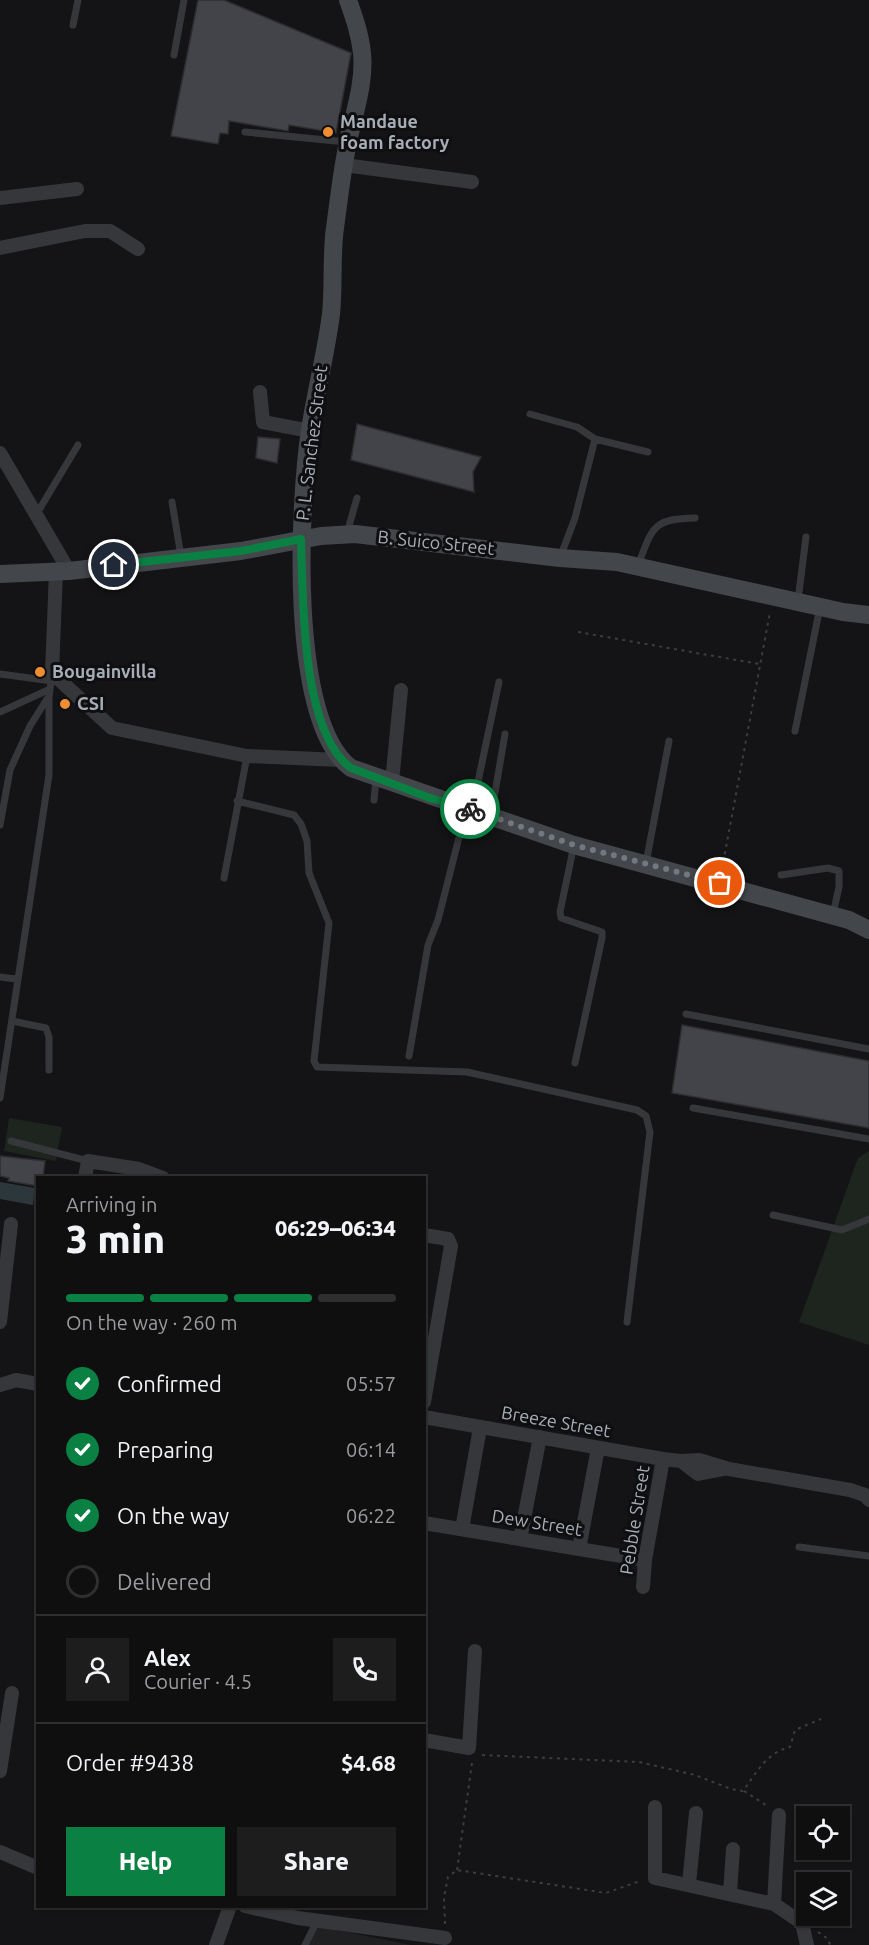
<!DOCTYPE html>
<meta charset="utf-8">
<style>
:root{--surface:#0f0f10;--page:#1d1d1e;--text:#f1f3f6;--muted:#9b9c9f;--line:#2f2f30;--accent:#0b8043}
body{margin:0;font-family:Ubuntu,sans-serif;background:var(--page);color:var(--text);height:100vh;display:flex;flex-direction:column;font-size:22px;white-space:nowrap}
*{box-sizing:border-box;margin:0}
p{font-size:20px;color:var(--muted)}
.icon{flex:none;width:33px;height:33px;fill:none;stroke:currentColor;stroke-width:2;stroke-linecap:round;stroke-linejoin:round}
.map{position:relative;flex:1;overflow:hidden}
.drawer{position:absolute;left:36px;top:1176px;width:390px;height:732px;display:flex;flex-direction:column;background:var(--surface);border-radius:0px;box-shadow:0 2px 4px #0004,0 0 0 2px var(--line)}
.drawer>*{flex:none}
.fabs{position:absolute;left:796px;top:1806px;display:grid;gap:12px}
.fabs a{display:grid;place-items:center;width:54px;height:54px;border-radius:0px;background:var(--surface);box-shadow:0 2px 4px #0004,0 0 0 2px var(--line);font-size:30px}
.pin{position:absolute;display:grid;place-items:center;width:51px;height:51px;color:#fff;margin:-26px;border:3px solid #fff;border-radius:50%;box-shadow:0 2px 6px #0007}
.courier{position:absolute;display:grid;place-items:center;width:60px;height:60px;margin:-30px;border:4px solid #0b8043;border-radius:50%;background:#fff;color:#222;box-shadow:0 2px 8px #0007}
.overview em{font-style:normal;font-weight:800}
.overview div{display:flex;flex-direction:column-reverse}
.overview{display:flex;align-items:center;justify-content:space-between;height:102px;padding:0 30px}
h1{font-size:39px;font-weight:800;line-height:45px}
.bar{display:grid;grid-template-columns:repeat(4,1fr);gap:9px 6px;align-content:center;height:72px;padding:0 30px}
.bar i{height:8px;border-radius:4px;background:var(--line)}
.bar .current{background:var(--accent)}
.bar p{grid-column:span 4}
.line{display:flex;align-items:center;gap:15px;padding:0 30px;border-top:2px solid var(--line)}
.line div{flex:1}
.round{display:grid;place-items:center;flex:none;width:63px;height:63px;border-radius:0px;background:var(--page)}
ol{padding:0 30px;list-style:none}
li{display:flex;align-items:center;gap:18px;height:66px}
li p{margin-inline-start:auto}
li .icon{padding:6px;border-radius:50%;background:var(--accent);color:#fff;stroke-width:4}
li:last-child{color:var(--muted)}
li i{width:33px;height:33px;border:3px solid var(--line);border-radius:50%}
.action{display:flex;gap:12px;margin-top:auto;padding:12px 30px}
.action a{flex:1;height:69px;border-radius:0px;background:var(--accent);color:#fff;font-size:24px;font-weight:800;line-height:69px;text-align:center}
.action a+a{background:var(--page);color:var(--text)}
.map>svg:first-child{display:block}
.built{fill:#202023}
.green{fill:#1e251e}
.water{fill:#2c373b}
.building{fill:#434449;stroke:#2e2e32;stroke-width:1.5}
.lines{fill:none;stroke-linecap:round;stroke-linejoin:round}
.path{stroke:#3b3e41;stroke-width:2;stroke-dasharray:3 4.5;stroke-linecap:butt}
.lane{stroke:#35373a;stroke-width:7}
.street{stroke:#35373a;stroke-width:14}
.secondary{stroke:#43464a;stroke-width:18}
.done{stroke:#73777e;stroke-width:6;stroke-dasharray:0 10.8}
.route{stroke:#0b8043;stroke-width:8}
.poi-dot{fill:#f08d31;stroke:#0f0f11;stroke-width:2}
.labels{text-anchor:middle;stroke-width:6;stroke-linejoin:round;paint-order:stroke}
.poi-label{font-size:18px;font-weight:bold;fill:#a6adb6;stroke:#0f0f11;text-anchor:start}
.street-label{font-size:18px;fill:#a6adb6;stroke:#0f0f11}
</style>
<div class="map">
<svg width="869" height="1945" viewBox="0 0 869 1945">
<rect width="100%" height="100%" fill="#141416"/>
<path class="built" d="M312,1925L411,1945H304Z"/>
<path class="green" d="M9,1118L62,1127L56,1161L4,1151Z
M869,1151V1345L799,1322L858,1158Z"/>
<path class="water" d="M0,1182L35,1188L33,1205L0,1199Z"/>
<path class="building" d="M198,0H224L351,53L336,133L289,125L288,131L229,121L228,134L220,133L218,144L171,136Z
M357,424L481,457L473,472L474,492L351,460Z
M258,437L280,439L277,463L256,458Z
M682,1025L869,1061V1128L672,1093Z
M0,1156L45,1161L43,1178H38V1186L8,1181L9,1178L0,1176Z"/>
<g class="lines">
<path class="path" d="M578,632L759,664
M722,869L770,612
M482,1755L639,1762L695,1775L731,1789L743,1791C757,1772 766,1753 790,1747L795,1730L821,1719
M744,1791L769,1807
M457,1870L472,1763
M445,1924L444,1897L448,1877L457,1870L606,1893L640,1881
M818,1932L828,1939L830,1945"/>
<path class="lane" d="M73,25L78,0
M174,55L184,0
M245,132L346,142
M530,414L577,427L595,439L575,518L561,555
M595,439L648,452
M172,502L181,556
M36,515L78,445
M347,533L357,498
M638,565C653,527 652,519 695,518
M798,600L806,537
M0,674L52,681
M0,712L50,689
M795,731L820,607
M374,800L376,779
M237,801L294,815L301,824L307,841L309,873L329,923L314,1061L317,1067L467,1072L637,1110L646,1116L650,1132L627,1322
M472,810L499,682
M491,816L505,734
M0,825L10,770L30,726L47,699
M574,845L560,912L561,918L602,932V938L575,1063
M646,863L669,741
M781,875L828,868L839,871V887L833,914
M224,878L247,756
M0,977L16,979
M686,1014L869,1049
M12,1021L46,1028L49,1037V1070
M409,1056L428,945L438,920L466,810
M0,1098L49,775V697L52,673
M693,1108L869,1139
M11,1141L88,1161
M773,1215L842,1230L869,1219
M799,1547L869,1556
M305,1945L317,1921"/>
<path class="street" d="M344,165L472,182
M0,198L77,189
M0,248L85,231H110L138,249
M260,392L263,422L310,431
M0,453L69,571
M56,571L52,673L112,728L247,756L340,760
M392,782L401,690
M85,1178L88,1161L139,1169L163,1178
M424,1235L448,1239L451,1246L424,1402
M0,1322L11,1224
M0,1385L16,1380L38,1384
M424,1417L663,1459L681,1461L699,1460L729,1469L850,1490L865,1495L869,1500
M681,1461L698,1474L724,1469
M424,1523L645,1560
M462,1529L480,1428
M520,1539L540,1437
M579,1549L598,1448
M643,1587L645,1560L663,1459
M424,1740L469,1748L475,1651
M0,1771L12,1693
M655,1807V1878L774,1904L802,1923L807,1945
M0,1852L38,1868
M689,1884L696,1813
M730,1893L733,1849
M774,1904L779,1815
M245,1906L298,1918L445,1938
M216,1945L230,1906"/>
<path class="secondary" d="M348,0C354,17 360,34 362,53C365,83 354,113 348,142C342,170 339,199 335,228C331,256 334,285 331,314C326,353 316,391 310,430C299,503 288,722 351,768L574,845L849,920L869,930
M0,574L69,571L241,551L321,536L355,534L560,558L617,562L843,612L869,615"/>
</g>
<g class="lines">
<path class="done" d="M470,809L574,845L720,883"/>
<path class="route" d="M114,565L241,551L301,539C303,598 301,732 351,768L430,798L470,809"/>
</g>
<g class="poi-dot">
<circle cx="328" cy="132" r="6"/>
<circle cx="40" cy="672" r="6"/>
<circle cx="65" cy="704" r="6"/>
</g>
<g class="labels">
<g class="poi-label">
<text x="340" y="128">Mandaue<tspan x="340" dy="21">foam factory</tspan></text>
<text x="52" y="678">Bougainvilla</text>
<text x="77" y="710">CSI</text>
</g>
<g class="street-label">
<text transform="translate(312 443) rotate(-83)" y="6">P. L. Sanchez Street</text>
<text transform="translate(436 543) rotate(6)" y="6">B. Suico Street</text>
<text transform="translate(556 1422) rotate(10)" y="6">Breeze Street</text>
<text transform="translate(635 1520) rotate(-81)" y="6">Pebble Street</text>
<text transform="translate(537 1523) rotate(9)" y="6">Dew Street</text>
</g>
</g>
</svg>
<div class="fabs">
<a><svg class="icon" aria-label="locate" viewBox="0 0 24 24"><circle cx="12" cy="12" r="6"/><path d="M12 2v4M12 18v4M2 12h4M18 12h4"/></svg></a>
<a><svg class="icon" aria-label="layers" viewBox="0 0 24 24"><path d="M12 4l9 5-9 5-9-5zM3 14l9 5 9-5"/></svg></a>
</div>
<div class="pin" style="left:720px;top:883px;background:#ea580c"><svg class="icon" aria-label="bag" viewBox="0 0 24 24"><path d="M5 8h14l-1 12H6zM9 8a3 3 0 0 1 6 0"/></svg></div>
<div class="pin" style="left:114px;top:565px;background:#1f2937"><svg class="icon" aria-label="home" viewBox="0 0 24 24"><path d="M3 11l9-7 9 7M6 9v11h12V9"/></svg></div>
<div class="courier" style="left:470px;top:809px"><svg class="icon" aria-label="bike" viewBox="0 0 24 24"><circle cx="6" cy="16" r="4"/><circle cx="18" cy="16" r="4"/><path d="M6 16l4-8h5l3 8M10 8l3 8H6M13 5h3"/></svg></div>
<section class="drawer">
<div class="overview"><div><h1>3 min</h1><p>Arriving in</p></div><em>06:29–06:34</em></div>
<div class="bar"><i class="current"></i><i class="current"></i><i class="current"></i><i></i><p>On the way · 260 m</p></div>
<ol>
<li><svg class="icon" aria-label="check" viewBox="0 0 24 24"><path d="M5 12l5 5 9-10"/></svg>Confirmed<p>05:57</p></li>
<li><svg class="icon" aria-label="check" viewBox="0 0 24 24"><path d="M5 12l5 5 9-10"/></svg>Preparing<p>06:14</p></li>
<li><svg class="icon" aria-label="check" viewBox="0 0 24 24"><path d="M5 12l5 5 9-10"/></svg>On the way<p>06:22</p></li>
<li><i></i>Delivered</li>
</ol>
<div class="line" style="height:108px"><a class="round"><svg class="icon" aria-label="person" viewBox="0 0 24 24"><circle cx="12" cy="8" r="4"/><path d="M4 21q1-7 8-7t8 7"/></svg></a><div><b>Alex</b><p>Courier · 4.5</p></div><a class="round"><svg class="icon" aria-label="phone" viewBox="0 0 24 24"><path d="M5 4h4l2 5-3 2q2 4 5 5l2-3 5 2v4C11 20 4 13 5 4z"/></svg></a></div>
<div class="line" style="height:78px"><div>Order #9438</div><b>$4.68</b></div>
<div class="action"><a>Help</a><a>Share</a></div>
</section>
</div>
